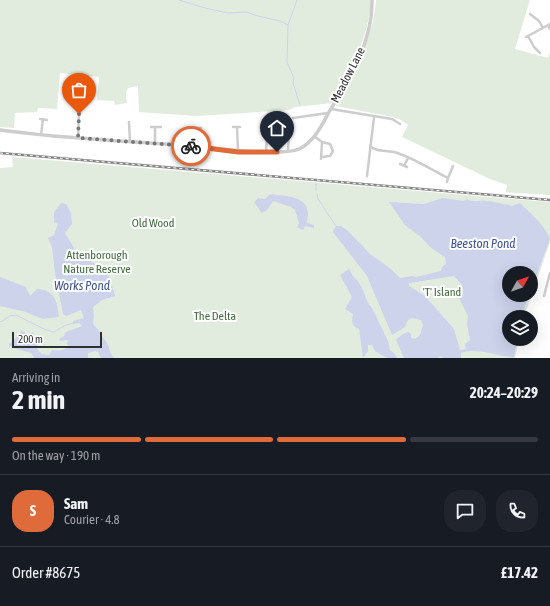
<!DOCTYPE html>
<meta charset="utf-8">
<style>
:root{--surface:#171b24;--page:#20242c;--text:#f1f3f6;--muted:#9ea1a6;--line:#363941;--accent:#df6a3a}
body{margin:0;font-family:"Asap Condensed",sans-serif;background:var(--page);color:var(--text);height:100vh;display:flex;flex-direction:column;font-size:15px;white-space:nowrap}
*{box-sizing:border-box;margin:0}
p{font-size:13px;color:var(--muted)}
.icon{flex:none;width:22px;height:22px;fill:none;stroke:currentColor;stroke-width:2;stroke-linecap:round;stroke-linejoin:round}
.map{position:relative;height:358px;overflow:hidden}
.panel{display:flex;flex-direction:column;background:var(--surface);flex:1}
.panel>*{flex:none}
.needle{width:26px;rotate:50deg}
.tools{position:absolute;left:502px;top:266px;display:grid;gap:8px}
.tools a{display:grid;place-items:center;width:36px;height:36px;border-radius:50%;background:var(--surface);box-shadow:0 4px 16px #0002;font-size:20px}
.scale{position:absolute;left:12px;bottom:10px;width:90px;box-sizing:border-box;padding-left:4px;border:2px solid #303030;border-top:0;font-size:11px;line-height:14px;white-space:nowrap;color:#303030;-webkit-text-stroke:3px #fff;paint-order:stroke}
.pin{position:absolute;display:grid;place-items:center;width:34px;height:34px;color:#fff;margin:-41px -17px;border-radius:50% 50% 50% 0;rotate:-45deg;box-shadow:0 0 4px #0007}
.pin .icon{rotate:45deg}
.courier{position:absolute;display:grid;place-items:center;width:40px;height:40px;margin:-20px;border:3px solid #df6a3a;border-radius:50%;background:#fff;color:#222;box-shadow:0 1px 5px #0007}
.overview em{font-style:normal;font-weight:700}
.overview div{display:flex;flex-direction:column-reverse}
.overview{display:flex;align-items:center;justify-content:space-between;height:68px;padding:0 12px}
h1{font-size:26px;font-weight:700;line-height:30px}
.bar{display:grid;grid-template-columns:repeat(4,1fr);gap:6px 4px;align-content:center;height:48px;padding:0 12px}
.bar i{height:5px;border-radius:3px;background:var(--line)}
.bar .active{background:var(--accent)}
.bar p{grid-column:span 4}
.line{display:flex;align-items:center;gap:10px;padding:0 12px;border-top:1px solid var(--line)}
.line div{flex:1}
.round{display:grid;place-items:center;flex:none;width:42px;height:42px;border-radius:16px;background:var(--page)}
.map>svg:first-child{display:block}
.green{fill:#e1ecdf;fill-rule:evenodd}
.water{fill:#ccd3eb;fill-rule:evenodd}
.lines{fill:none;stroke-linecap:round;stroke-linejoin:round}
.stream{stroke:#ccd3eb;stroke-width:1}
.minor{stroke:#cdcdcd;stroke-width:2.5}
.tertiary{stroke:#cdcdcd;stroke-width:3.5}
.rail-casing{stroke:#858585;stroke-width:2.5}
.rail{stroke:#fff;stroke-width:1;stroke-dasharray:3;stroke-linecap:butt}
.done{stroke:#787878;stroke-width:4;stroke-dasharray:0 7.2}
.route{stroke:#df6a3a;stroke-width:5}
.labels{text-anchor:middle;stroke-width:4;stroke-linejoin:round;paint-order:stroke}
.street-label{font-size:12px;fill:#303030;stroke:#fff}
.park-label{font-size:12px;fill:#436a3e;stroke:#fff}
.water-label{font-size:13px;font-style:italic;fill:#405490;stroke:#fff}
</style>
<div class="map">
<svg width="550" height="358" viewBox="0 0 550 358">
<rect width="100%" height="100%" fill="#fff"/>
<path class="green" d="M0,0H371C369,38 350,70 334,103L295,107L289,110L196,116L139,112L138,86L128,88C125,93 126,98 127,103L115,105L114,101L97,100L99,77L60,73L57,109L38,108L37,112L15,113L14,128L0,127Z
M376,0H530L515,49L548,58L550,52V195L506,192L507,185L490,179L402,137L408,125L401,120L393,117L336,106C353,71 373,40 376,0Z
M12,157L550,202V242L524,317H509V339H519L515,358H0V168L13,167ZM509,273H531V295H509Z"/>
<path class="water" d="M270,194C283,196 307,195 308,213C308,216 307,220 307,223L314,225V228L305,226L303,230L297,227L299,223L295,210L291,207L273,201L267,210L262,213L254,202L258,198L265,199Z
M443,198L464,201L467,199C473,203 479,200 486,201C494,201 501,204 509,205L511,206L520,203C531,214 544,224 550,239L531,290V273H509V295H529L521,317H509V339H517L514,357C497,357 478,347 461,353V358H443L441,356L438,358H404L396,340C400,336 403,333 409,332L411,334V338L415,339L420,335L423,325L421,320L412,318L408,320L405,327L392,335L367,276L333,232L336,226H341L348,231L370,254L391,269L400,278L412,276L416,277L441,271L442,267L446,264L445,257L430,247L421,237L405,225L389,202L424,204ZM454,276L462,285L463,291L457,294L468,316L467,324L470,340L465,344L466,349L460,350L454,329L425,296L409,286V283Z
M61,203L66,204L71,213L72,224L65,233L76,251L85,258L108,271C108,279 113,287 115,296L102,300L93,307L94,316L93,324L101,333C102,338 106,340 108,345C110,350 110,354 114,358H101L98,352L95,351L88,353V358H34L31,353L14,348L9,345V344L19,335L21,331L25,332L27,336L33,332L35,338L38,341L37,349L42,354L49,355L52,350C58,350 66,352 68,345L66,343L69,341L67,340L60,341L59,339L64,336L66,332L82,326L79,323L73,324V321L84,318L81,310L66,316L63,314L55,273L52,247L48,238L54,235L58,224L54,222V212Z
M349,269L353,276L358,281L363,290L368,303L372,308L388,341L390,350L395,354L397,358H388L383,356L375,351L372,345H368V351L363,358L359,329L354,326L352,321L353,314L345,309L352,297L340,275Z
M0,277L26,287L30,296L37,289C55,290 57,301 59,317L43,319L26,312L0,306Z"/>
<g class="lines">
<path class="stream" d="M179,0L205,8L228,13L246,12L258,16L280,21L288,25
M297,0L288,25L287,62L294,78L293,83L300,105
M316,185V191
M316,185V183
M317,194L318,199L336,226
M0,321L1,322L10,316L16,315L46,330L54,332L64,326L73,323"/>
<path class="minor" d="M530,14L539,21L543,28
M548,25L550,29
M528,36L534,47L540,53
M526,37L550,24
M331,109L392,119L400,124
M293,118L328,113
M40,119L47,120
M129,122L130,142
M151,127H161
M233,127H240
M237,127L238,151
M187,128H201
M41,135L43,119
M314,136L322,142L321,159
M78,138L80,91
M155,144V127
M196,146L197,128
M370,146C375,152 386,150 394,152C412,157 430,169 448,178
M288,151L289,133
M266,152L267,136
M322,157L330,156L333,151L330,144L322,142
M400,164L407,167
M404,166L408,158
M367,176L374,117
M447,182L448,178L453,166
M544,296L550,273"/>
<path class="tertiary" d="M0,130C64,139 129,141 193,146C221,149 247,153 275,152C283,152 292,152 299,149C314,142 322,125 329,112C350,78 373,41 372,0"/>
<g class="rail-casing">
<path id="rail" d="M0,153L550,200"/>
</g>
<use href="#rail" class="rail"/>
</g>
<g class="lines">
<path class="done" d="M79,114L78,138L191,146"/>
<path class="route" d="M191,146L238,152H277"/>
</g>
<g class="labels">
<g class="street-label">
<text transform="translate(348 75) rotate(-63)" y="4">Meadow Lane</text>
</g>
<g class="park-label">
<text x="153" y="227">Old Wood</text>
<text x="97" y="259">Attenborough<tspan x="97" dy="14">Nature Reserve</tspan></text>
<text x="442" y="296">'T' Island</text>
<text x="215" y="320">The Delta</text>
</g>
<g class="water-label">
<text x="483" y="248">Beeston Pond</text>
<text x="82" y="290">Works Pond</text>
</g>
</g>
</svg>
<div class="tools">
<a><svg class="needle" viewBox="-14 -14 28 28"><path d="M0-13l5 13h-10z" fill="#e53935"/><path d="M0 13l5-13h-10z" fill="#9ea1a6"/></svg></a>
<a><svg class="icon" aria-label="layers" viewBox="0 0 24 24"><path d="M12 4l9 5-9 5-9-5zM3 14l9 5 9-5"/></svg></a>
</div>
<div class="scale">200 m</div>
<div class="pin" style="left:79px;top:114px;background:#ea580c"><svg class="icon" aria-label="bag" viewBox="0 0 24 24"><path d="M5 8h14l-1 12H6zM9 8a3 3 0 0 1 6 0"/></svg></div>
<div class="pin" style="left:277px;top:152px;background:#1f2937"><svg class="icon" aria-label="home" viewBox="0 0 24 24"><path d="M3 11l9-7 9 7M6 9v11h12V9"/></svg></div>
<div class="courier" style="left:191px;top:146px"><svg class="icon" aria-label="bike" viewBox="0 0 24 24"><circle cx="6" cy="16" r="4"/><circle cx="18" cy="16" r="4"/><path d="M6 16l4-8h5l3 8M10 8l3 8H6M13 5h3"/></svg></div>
</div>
<section class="panel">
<div class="overview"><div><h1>2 min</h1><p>Arriving in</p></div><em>20:24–20:29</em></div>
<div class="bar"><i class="active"></i><i class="active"></i><i class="active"></i><i></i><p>On the way · 190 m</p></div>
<div class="line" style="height:72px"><b class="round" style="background:var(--accent);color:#fff">S</b><div><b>Sam</b><p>Courier · 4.8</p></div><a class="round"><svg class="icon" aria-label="chat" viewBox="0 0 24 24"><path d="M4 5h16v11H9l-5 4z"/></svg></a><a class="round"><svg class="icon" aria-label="phone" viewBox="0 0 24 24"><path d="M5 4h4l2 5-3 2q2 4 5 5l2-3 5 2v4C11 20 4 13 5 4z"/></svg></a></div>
<div class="line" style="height:52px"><div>Order #8675</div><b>£17.42</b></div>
</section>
